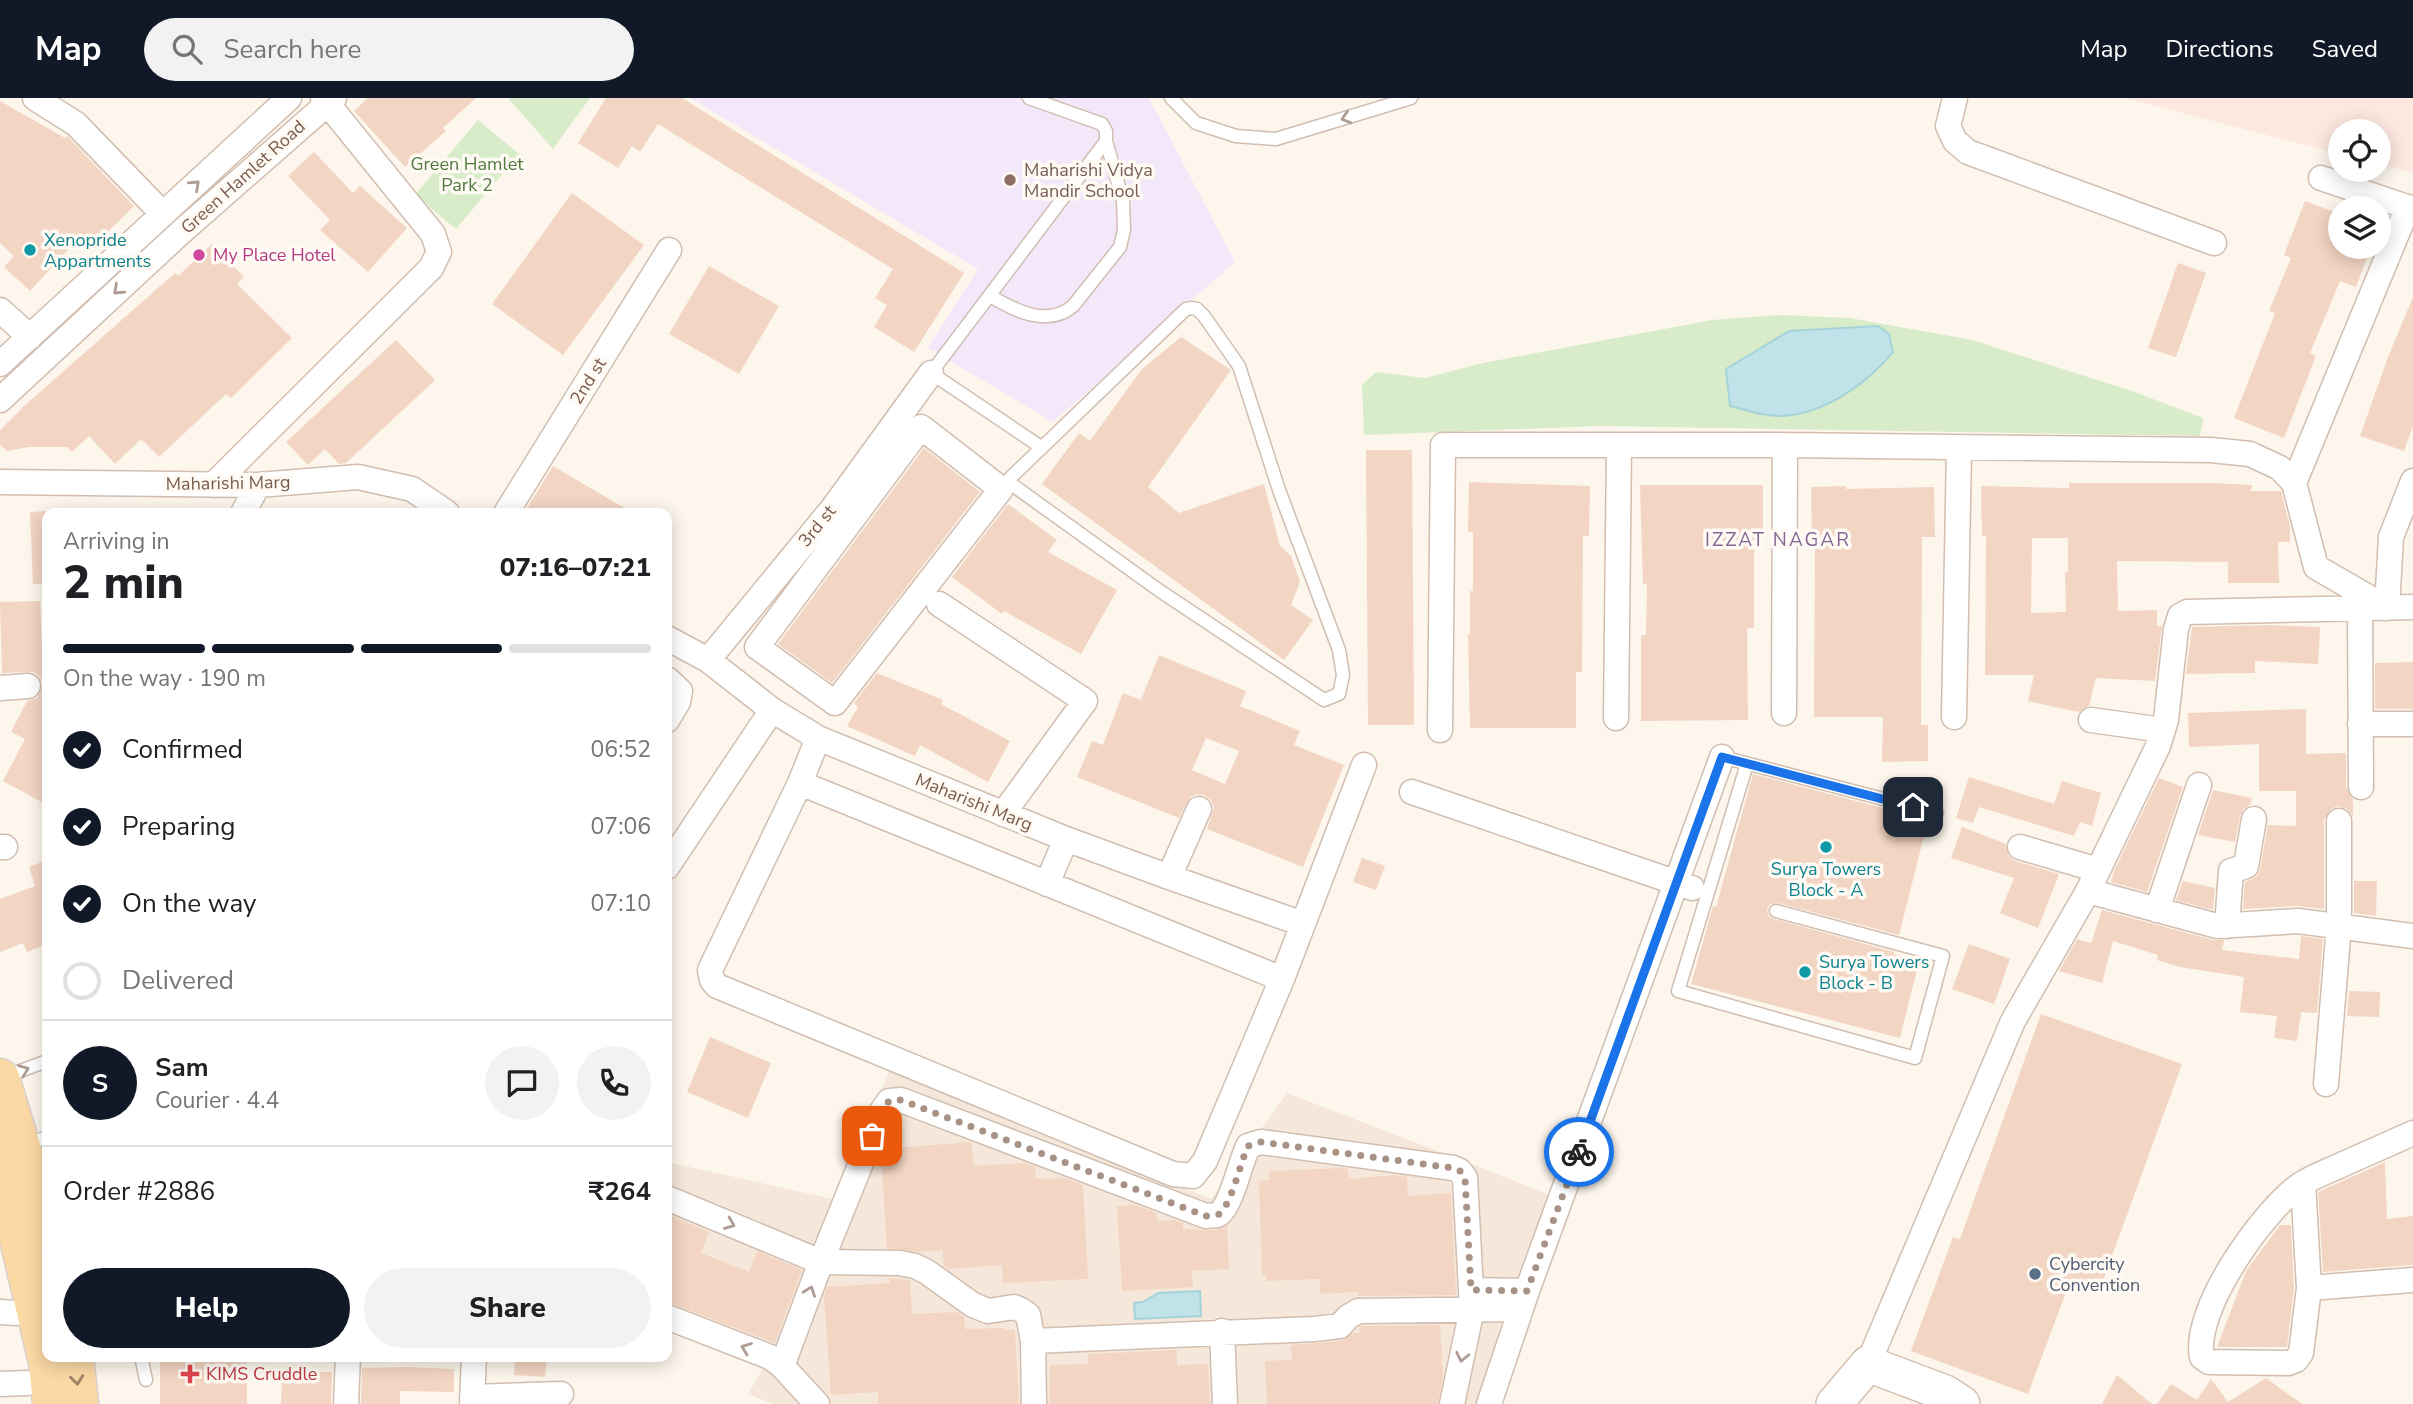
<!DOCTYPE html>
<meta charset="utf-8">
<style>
:root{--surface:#fff;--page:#f2f2f2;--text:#202124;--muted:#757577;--line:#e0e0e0;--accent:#111827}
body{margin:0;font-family:"Nunito Sans",sans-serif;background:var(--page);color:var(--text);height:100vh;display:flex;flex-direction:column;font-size:26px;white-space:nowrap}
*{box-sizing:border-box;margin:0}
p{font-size:23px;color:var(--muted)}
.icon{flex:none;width:38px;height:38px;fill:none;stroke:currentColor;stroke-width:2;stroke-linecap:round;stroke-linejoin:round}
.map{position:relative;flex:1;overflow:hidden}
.drawer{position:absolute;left:42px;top:410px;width:630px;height:854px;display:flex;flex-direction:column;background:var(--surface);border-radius:14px;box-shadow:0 4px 18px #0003}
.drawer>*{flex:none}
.buttons{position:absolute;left:2328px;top:21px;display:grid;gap:14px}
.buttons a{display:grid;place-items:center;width:63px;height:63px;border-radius:50%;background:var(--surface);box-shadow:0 4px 18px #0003;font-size:35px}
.pin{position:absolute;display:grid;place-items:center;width:60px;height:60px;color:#fff;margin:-30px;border-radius:14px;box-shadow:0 4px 10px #0006}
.courier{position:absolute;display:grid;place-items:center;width:70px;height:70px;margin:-35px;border:5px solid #1a73e8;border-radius:50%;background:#fff;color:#222;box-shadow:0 2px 9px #0007}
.headline em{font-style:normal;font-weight:800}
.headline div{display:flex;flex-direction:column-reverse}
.headline{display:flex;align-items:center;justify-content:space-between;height:119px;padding:0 21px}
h1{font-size:46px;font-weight:800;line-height:52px}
.bar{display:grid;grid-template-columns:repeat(4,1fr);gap:10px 7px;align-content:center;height:84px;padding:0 21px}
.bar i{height:9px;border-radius:5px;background:var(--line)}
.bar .active{background:var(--accent)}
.bar p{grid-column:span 4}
.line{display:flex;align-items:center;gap:18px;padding:0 21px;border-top:2px solid var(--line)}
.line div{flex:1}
.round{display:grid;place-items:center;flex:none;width:74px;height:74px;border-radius:37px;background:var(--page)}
ol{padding:0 21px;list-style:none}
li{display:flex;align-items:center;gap:21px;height:77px}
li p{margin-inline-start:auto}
li .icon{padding:7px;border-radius:50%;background:var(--accent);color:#fff;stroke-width:4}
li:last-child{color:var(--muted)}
li i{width:38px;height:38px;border:4px solid var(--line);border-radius:50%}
.primary-button{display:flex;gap:14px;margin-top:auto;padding:14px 21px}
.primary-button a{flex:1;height:80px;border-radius:42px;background:var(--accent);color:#fff;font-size:28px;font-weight:800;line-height:80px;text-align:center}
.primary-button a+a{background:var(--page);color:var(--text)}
header{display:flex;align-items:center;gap:42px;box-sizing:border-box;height:98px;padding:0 35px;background:var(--accent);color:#fff}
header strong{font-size:33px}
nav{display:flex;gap:38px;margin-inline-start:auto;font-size:24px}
.search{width:490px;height:63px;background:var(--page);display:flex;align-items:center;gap:18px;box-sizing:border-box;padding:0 24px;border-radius:38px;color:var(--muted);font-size:26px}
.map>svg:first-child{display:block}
.residential{fill:#f5e8da}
.commercial{fill:#fde8e0}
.education{fill:#f3e8fa}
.green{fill:#d8ecc9}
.water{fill:#bfe3e8;stroke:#a5d3da;stroke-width:2}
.building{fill:#f3d5c3;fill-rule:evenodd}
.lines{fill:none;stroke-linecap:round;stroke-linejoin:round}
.lane-casing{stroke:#d1beb0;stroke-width:15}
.street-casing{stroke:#d1beb0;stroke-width:27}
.secondary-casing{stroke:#d6c0b0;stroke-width:38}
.primary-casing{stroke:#dad1cd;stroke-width:41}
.lane{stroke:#fff;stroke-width:12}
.street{stroke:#fff;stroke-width:24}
.secondary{stroke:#fff;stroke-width:35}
.primary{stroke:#fbd9a5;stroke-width:38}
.oneway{stroke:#af9d94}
.oneway2{stroke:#a18267}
.done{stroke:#a89285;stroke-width:7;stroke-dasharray:0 12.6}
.route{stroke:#1a73e8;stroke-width:9}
.education-dot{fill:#8d6e63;stroke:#fffaf3;stroke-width:2.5}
.culture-dot{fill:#0f9aa8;stroke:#fffaf3;stroke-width:2.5}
.hotel-dot{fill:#d1479c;stroke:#fffaf3;stroke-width:2.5}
.service-dot{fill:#5c6f8a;stroke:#fffaf3;stroke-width:2.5}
.health-dot{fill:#e0444e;stroke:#fffaf3;stroke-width:2.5}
.labels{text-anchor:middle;stroke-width:7;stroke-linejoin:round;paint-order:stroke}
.park-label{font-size:18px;fill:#537a41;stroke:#fffaf3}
.education-label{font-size:18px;fill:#785e54;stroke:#fffaf3;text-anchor:start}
.street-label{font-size:18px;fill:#7a5c4d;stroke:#fffaf3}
.culture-label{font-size:18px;fill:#0d838f;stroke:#fffaf3;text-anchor:start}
.hotel-label{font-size:18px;fill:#b23c85;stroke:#fffaf3;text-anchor:start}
.service-label{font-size:18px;fill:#4e5e75;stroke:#fffaf3;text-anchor:start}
.health-label{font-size:18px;fill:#be3a42;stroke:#fffaf3;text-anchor:start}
.neighbourhood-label{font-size:19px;letter-spacing:2px;fill:#846695;stroke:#fffaf3}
</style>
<header>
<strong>Map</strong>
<div class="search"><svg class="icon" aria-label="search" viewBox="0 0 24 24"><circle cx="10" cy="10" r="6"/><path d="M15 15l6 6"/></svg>Search here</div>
<nav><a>Map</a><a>Directions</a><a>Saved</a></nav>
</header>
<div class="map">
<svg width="2413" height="1306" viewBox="0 0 2413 1306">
<rect width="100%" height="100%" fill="#fdf6ec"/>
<path class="residential" d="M891,969L1211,1101L1287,995L1551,1097L1480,1306H773L748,1296L773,1253L667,1217V1064L833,1101Z"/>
<path class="commercial" d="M2125,0H2413V75L2378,66V33H2340V56Z"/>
<path class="education" d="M690,0H1149L1235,164L1053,324L928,250L978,171Z"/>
<path class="green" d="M508,0H590L553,51Z
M478,22L519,56L456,131L415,97Z
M1781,217L1850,220L1972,242L2132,293L2203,320L2200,338L1600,328L1364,337L1362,287L1376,274L1425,280L1483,265L1712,222Z"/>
<path class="water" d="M1878,228L1889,236L1893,254C1866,286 1826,315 1783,318C1765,319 1747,312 1730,308L1726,271L1789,233Z
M1200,1193L1201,1218L1135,1221L1134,1205L1143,1204L1158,1195Z"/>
<path class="building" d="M368,0H476L443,30L446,33L405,69L354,13Z
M606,0H682L964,175L914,254L874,229L887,207L875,200L893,171L658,26L640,54L632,48L618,70L578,45Z
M0,3L65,40L67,38L134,108L87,154L76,143L30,193L4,169L14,158L0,145Z
M314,54L353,95L360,88L407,130L368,174L320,132L330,122L288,78Z
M572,95L644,147L563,257L492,206Z
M2305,103L2340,116V149H2371L2356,189L2340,183L2310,255L2316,258L2284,340L2234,320L2275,215L2269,213L2291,160L2284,157Z
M212,146L244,179L237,186L292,240L231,300L226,296L159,359L141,341L115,366L89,338L72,354L67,349H29L7,353L0,347V332L23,309L175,175L178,178Z
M2178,165L2206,175L2176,259L2148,250Z
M709,168L779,208L739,276L669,236Z
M2413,199V328L2404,353L2360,338L2388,259Z
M1181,239L1231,272L1148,389L1179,415L1264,386L1280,448L1291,458L1300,484L1291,507L1313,522L1284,562L1042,386L1079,335L1090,343L1141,272Z
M396,242L435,282L346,365L339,366L325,351L308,367L286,344Z
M924,350L980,394L832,585L778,546Z
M1366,352H1412L1414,627H1368Z
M553,368L633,415H524Z
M1469,384L1590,388L1589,438H1583L1582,574H1576V630H1470L1468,536H1470V493H1473V434H1468Z
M2069,385H2212L2252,387L2251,393H2281L2290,429V444H2278L2279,485H2228V464L2117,463L2118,513L2157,512V528H2162L2155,583L2096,580L2089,608L2078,614L2028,603L2034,577H1985L1986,438H1982L1981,388L2069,390ZM2032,440H2068V474H2065L2066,514L2031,515Z
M1640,387H1763V437H1754V530H1747L1748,622L1641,623V537H1646L1647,486H1643Z
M1846,388V391L1934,389L1935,439H1922L1921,627H1928V663L1882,664L1883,619H1814L1815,439H1812L1811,389Z
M1008,406L1057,442L1048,454L1117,492L1081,556L1004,513L1002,516L952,479Z
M47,413V486H33L30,414Z
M40,503L44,601L47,603V707L3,683L25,641L11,634L27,603L37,600L43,588L40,579L34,574L2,575L0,504Z
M2270,527L2320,529L2318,566L2255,563V575L2186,576L2192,529Z
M1159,557L1246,593L1240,608L1300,633L1294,647L1344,667L1303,769L1207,731L1214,710L1211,702L1204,697L1197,696L1190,699L1179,720L1077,679L1092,643L1103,647L1123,595L1141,602ZM1206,640L1239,653L1225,686L1192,672Z
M2413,564V611H2375V565Z
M877,575L943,602L941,606L1010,643L988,684L920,647L915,658L847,628L858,609L854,605Z
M2306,611V656L2346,655V689L2353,701V718L2347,711L2338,708L2331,711L2324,722V811L2297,808L2243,811L2245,784L2257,778L2260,771L2268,727L2296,728V693H2259V646L2189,649L2188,615Z
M1753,676L1928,722L1899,837L1778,805L1770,806L1767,811L1769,819L1774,821L1894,854V856L1919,864L1900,940L1691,886L1713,808L1716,809Z
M1969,679L2054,706L2062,683L2101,695L2092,728L2080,724L2074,738L1979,709L1973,725L1956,720Z
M2159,680L2183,689L2147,794L2111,784L2114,773Z
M2213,692L2252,700L2250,707L2243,711L2240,718L2235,744L2198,737Z
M1962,729L2006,746L2009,759L2015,763L2059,776L2038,830L2000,815L2014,780L1951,760Z
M1362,760L1385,768L1376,792L1353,784Z
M47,762V846L27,854L23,845L0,854V801L35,788L29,769Z
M2183,783L2215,790L2213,812L2176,802Z
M2354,783H2377L2376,818L2354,815Z
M2102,812L2213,842H2224L2222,852L2299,861L2301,838L2323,841L2317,915L2301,914L2297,943L2274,940L2277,918L2240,914L2244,879L2180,869L2157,862L2158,857L2113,843L2102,885L2059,873L2077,841L2091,845Z
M1969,846L2010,861L1994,906L1952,891Z
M2349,893L2380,894L2379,919L2347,918Z
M2041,916L2182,966L2100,1191L2071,1181L2028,1296L1911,1253L1953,1139L1960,1141Z
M710,939L771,965L748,1020L687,994Z
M971,1044L974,1068L1025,1065L1035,1069L1036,1081L1064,1080L1083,1087L1088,1181L1003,1185L1002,1167L948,1171L944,1168L942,1152L919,1154L887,1150L881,1056L883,1051Z
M2385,1064L2387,1121L2413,1118V1167L2323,1174L2318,1094Z
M1344,1070L1348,1071L1349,1081L1396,1077L1407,1079L1408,1098L1451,1095L1456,1197L1358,1198L1357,1194L1320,1196V1181L1266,1183V1177H1262L1259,1083L1269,1082V1073Z
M1135,1107L1157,1115V1123L1175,1122L1183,1125V1131L1215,1132L1227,1128L1229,1171L1192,1173L1193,1189L1122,1193L1117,1108Z
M669,1117L709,1134L701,1155L749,1174L757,1153L802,1172L775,1245L667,1204V1123Z
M2280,1127H2291L2294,1190L2287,1249H2217L2246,1173Z
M889,1180L910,1182L912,1216L957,1214L964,1219L965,1231L1004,1230V1232H1015L1019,1306H878V1294L831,1297L824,1198L827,1189L890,1185Z
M1440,1227L1443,1278L1438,1306H1267L1265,1263L1292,1262L1291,1247L1342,1243L1353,1235H1360L1359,1230L1362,1228Z
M1177,1252V1267L1208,1266L1210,1306H1049L1050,1267L1088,1266V1256Z
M160,1258H247V1306H160Z
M515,1258H547L545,1279L514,1277Z
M407,1269L454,1271V1294L400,1293V1306H361L362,1270Z
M282,1274H332L331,1306H281Z
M2117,1277L2152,1306H2102Z
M2266,1280L2302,1306H2157L2171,1286L2197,1302L2211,1281L2228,1304Z"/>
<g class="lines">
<g class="lane-casing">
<path id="lane" d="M1029,0L1102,26L1106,33V43L931,275L1041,349
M1171,0L1196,25L1236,38L1276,41L1411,0
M990,198C1014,212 1047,230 1073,208L1120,149L1124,132L1123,103L1106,43
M1192,210L1197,211L1204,218L1239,268L1279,392L1339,552L1343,577L1339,596L1324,602L1160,493L1007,383L1186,211Z
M1722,659L1937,715
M1747,666L1678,893L1915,960L1943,858L1776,813
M4,979L47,963
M25,1047L47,1039
M141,1258L146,1282"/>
</g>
<g class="street-casing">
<path id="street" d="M35,0L76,26L163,116
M1955,0L1948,28L1955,43L1968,54L2214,145
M2321,80L2413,111
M0,212L30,239
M0,266L289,0
M0,302L180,135L334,0
M921,329L1001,391L835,605L757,549Z
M0,384L258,387L358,379L412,391L447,415
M2294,385L2408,109
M213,387L431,170L439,154L433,136L323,0
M243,415L258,387
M506,415L669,152
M939,506L1085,603L1003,716
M2360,510L2361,689
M2387,510L2391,439L2413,383
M667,540L708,562L772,612L818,640L1066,741L1169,779L1303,826
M708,562L833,410L931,275
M667,581L680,593L678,604L667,622
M0,590L28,588
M1784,615L1785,347
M1954,619L1959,350
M1616,620L1619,347
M2091,622L2163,632
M2360,626H2413
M1440,632L1443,347H1785L2211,352L2250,356L2280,370L2294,385L2316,469L2387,510
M818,640L800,685L710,872L712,882L717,888L1173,1076L1193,1078L1205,1063L1282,881L1364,667
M800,685L1282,881
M1412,694L1692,790
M0,749H5
M2020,749L2098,772
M667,769L772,612
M1169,779L1199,711
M1047,786L1066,741
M2088,793L2217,828L2298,823L2413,838
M2157,812L2199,687
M2227,828L2231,773L2246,768L2254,721
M2326,986L2339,827V723
M2413,1035C2388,1046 2364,1057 2339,1068C2326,1074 2312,1079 2300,1087C2263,1113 2192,1212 2202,1259L2209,1264L2288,1265L2296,1262L2301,1255L2309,1190L2413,1182
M2303,1085L2309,1190
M667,1100L821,1164L882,1013L889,1003L901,1002L1206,1118C1210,1117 1214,1118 1217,1117C1230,1113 1241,1062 1248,1048L1261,1044L1453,1070L1460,1073L1465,1080L1472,1211L1452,1306
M1471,1192L1527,1193
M0,1214L16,1215
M667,1219L770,1259L782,1268L817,1306
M1222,1233L1225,1306
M1033,1243L1034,1306
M1868,1266L2013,923L2088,793L2158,648L2166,622L2176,531L2180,518L2187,514L2413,509
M782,1268L821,1164L900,1165L915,1168L927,1174L973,1207L988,1213L1014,1209L1021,1212L1028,1217L1033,1243L1314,1231L1340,1228L1348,1219L1358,1213L1521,1211
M0,1286L27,1285
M472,1299L561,1296
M346,1306L348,1258
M472,1306L474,1258
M1489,1306L1527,1193L1722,659"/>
</g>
<g class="secondary-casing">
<path id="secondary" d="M1834,1306L1868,1266L1945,1295L1962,1306"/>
</g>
<g class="primary-casing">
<path id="primary" d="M0,980L47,1134
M0,1061L48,1264L52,1306
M74,1258L79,1306"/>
</g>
<use href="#lane" class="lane"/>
<use href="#street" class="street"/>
<use href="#secondary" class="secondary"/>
<use href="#primary" class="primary"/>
</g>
<defs><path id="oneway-chevron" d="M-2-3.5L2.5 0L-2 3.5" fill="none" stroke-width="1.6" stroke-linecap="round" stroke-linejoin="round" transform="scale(1.75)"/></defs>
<g class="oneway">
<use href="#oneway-chevron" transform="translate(1346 20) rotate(163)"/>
<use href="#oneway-chevron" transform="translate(195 87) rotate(-43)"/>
<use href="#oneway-chevron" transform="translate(118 192) rotate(137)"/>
<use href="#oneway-chevron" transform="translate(24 972) rotate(-21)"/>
<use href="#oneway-chevron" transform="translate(730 1126) rotate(22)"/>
<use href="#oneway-chevron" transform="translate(810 1193) rotate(-70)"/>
<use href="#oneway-chevron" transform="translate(746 1250) rotate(-159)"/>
<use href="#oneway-chevron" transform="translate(1462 1259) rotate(102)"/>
</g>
<use class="oneway2" href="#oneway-chevron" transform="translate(77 1282) rotate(83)"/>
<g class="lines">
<path class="done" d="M872,1038L882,1013L889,1003L901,1002L1206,1118C1210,1117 1214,1118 1217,1117C1230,1113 1241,1062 1248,1048L1261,1044L1453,1070L1460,1073L1465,1080L1471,1192L1527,1193L1579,1054"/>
<path class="route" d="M1579,1054L1722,659L1913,709"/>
</g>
<circle class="education-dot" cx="1010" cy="82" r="7"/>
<g class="culture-dot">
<circle cx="30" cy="152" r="7"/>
<circle cx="1826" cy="749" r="7"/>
<circle cx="1805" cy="874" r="7"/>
</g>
<circle class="hotel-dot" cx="199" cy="157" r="7"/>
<circle class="service-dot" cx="2035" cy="1176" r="7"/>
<path class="health-dot" d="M186.5 1265.5h7v7h7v7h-7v7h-7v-7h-7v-7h7z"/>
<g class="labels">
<g class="park-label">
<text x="467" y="72">Green Hamlet<tspan x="467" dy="21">Park 2</tspan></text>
</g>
<g class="education-label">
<text x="1024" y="78">Maharishi Vidya<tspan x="1024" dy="21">Mandir School</tspan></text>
</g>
<g class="street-label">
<text transform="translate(243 79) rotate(-42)" y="6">Green Hamlet Road</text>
<text transform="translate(588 283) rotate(-58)" y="6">2nd st</text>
<text transform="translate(228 385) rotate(-1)" y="6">Maharishi Marg</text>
<text transform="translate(817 428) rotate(-51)" y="6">3rd st</text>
<text transform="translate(974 704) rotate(22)" y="6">Maharishi Marg</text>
</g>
<g class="culture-label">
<text x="44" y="148">Xenopride<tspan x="44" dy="21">Appartments</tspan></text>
<text x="1826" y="777" text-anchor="middle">Surya Towers<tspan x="1826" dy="21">Block - A</tspan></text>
<text x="1819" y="870">Surya Towers<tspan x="1819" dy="21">Block - B</tspan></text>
</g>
<g class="hotel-label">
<text x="213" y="163">My Place Hotel</text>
</g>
<g class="service-label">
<text x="2049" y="1172">Cybercity<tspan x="2049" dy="21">Convention</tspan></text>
</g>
<g class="health-label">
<text x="206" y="1282">KIMS Cruddle</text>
</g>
<g class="neighbourhood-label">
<text x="1778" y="448">IZZAT NAGAR</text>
</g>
</g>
</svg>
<div class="buttons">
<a><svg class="icon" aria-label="locate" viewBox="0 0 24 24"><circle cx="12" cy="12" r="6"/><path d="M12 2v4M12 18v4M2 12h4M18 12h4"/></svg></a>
<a><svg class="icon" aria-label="layers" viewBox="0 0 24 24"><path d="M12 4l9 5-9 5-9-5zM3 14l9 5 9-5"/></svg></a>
</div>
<div class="pin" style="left:872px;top:1038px;background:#ea580c"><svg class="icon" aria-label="bag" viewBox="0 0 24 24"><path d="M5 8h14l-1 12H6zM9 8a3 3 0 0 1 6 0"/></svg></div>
<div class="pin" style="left:1913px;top:709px;background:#1f2937"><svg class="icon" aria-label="home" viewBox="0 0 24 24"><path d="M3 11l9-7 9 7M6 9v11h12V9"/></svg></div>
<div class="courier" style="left:1579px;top:1054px"><svg class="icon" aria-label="bike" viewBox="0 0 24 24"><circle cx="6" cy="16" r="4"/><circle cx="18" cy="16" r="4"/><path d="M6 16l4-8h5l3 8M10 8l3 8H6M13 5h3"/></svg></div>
<section class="drawer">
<div class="headline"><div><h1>2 min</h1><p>Arriving in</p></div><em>07:16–07:21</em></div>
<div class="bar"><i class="active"></i><i class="active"></i><i class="active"></i><i></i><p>On the way · 190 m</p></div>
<ol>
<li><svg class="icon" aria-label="check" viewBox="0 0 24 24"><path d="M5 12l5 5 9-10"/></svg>Confirmed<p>06:52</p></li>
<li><svg class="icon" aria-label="check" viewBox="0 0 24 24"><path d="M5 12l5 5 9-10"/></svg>Preparing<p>07:06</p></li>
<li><svg class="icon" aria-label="check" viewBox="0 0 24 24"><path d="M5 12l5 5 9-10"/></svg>On the way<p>07:10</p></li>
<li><i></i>Delivered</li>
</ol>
<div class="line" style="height:126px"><b class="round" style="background:var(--accent);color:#fff">S</b><div><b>Sam</b><p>Courier · 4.4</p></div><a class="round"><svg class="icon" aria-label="chat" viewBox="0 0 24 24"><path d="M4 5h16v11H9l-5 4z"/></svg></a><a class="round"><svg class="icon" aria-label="phone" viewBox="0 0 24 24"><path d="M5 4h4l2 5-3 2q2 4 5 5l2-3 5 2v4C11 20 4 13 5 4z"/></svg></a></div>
<div class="line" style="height:91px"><div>Order #2886</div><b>₹264</b></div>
<div class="primary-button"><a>Help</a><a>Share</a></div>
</section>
</div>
